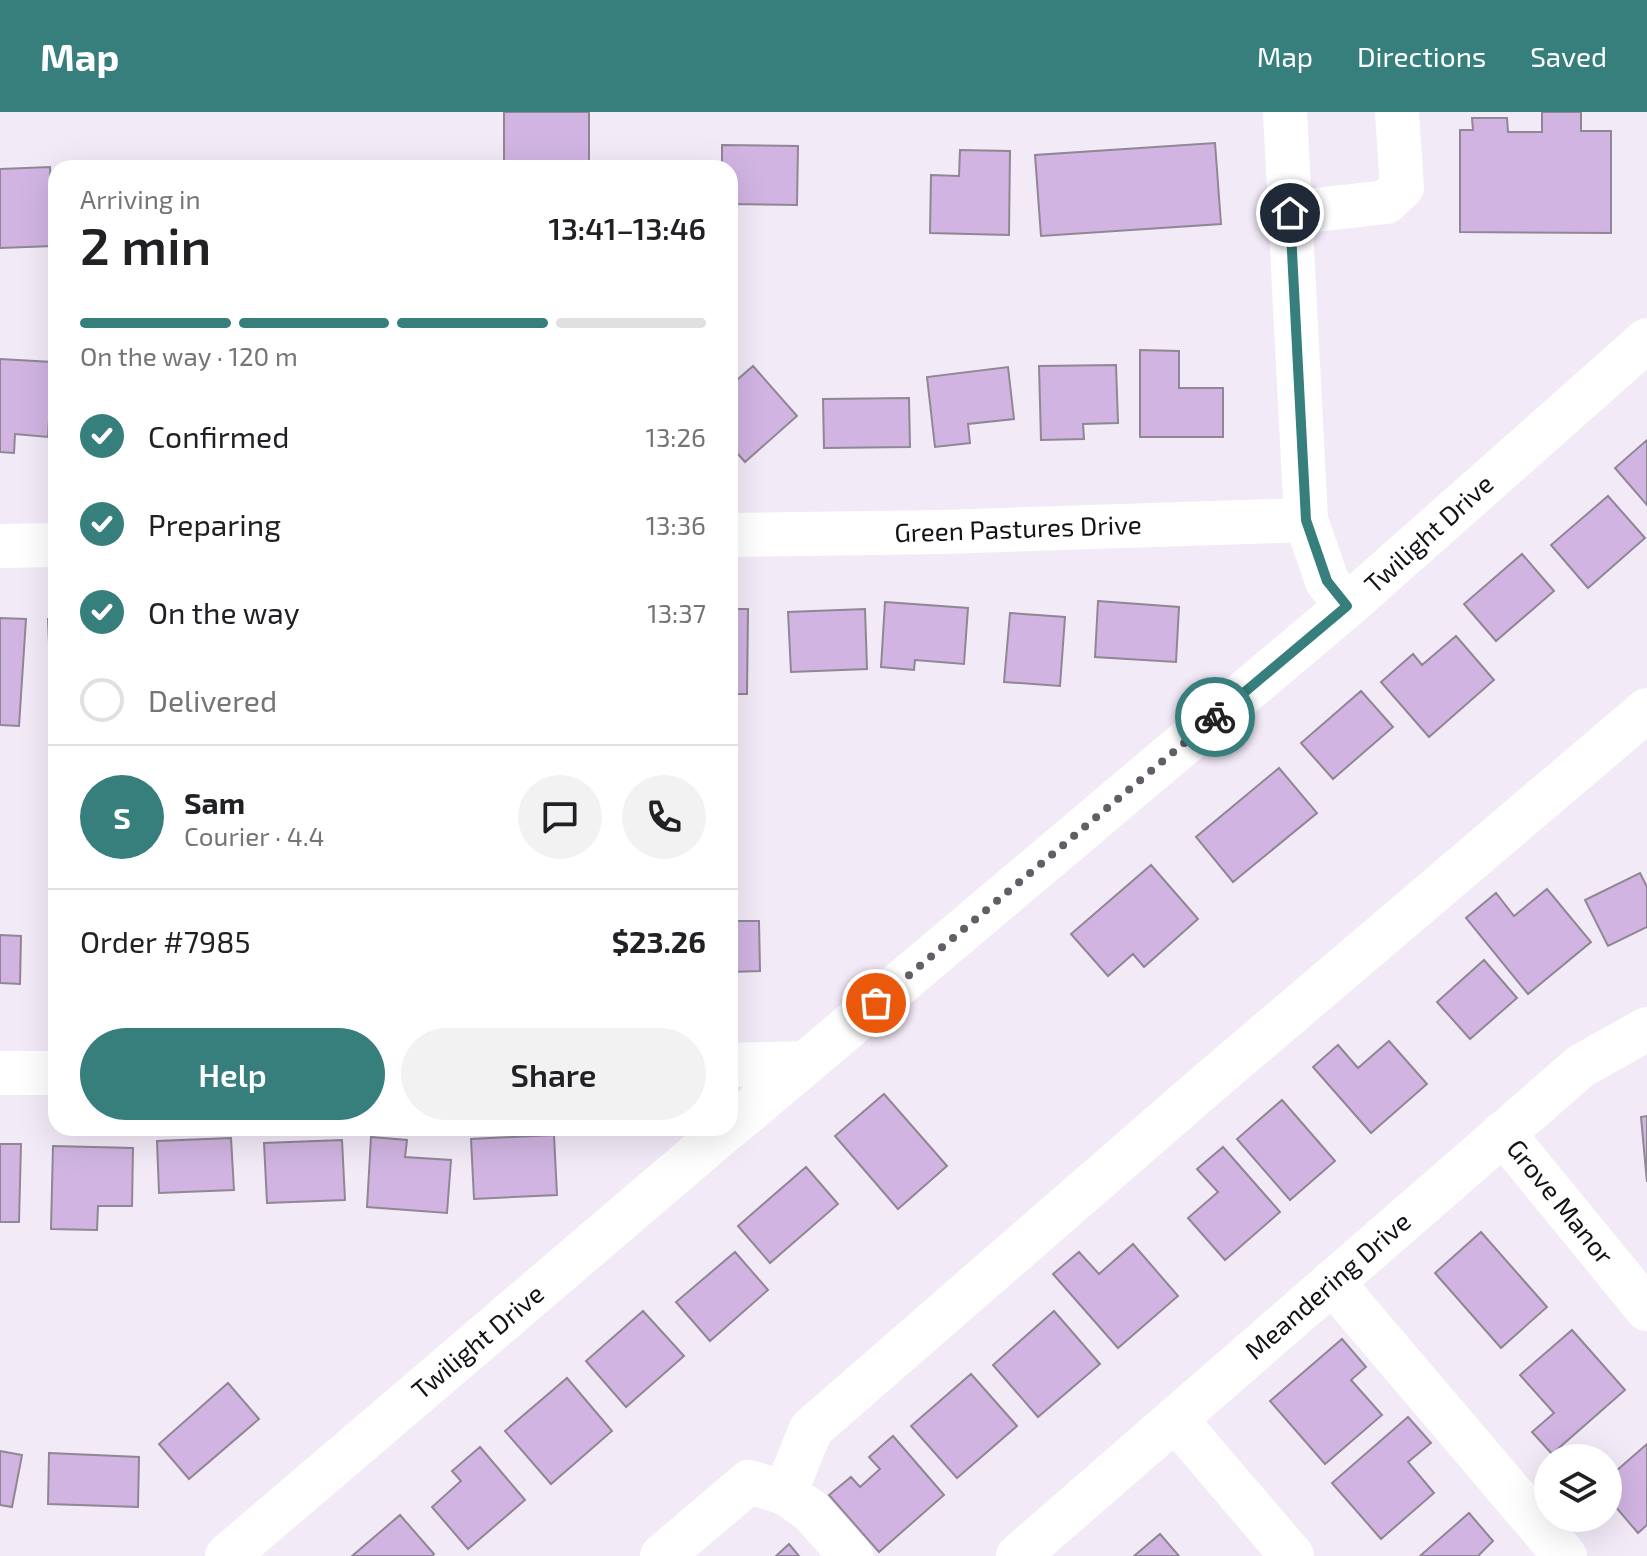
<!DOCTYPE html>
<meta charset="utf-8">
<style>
:root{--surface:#fff;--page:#f2f2f2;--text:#202124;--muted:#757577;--line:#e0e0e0;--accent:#367f7c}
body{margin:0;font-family:"Exo 2",sans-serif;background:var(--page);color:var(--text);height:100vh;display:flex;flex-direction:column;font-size:30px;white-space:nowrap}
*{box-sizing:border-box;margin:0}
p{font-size:26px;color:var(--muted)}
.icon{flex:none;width:44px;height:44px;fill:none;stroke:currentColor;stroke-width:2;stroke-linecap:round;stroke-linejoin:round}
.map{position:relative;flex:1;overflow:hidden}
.panel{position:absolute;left:48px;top:48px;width:690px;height:976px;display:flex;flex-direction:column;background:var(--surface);border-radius:24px;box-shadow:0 8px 32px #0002}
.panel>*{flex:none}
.buttons{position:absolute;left:1534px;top:1332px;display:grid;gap:16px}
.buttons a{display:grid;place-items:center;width:88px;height:88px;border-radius:50%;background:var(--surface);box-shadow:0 8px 32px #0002;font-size:40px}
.pin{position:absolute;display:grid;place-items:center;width:68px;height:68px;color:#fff;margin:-34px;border:4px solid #fff;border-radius:50%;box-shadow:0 2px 8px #0007}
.courier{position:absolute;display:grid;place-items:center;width:80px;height:80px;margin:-40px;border:6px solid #367f7c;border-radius:50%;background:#fff;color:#222;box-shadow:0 2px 10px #0007}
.head em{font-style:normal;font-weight:600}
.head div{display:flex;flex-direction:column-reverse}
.head{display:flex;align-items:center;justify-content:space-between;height:136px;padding:0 32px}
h1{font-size:52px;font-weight:600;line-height:60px}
.bar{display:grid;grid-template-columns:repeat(4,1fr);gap:12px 8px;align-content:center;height:96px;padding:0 32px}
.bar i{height:10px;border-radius:6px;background:var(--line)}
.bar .current{background:var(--accent)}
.bar p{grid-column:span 4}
.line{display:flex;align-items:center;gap:20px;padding:0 32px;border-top:2px solid var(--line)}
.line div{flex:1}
.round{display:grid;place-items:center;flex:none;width:84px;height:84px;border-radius:42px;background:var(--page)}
ol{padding:0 32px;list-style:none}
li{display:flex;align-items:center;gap:24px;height:88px}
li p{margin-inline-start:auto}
li .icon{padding:8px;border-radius:50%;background:var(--accent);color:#fff;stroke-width:4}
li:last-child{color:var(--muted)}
li i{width:44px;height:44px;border:4px solid var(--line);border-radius:50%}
.cta{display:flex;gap:16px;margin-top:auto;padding:16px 32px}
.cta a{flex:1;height:92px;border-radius:48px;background:var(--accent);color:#fff;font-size:32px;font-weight:600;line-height:92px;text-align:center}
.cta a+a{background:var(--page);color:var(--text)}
header{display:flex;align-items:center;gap:48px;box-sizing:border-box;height:112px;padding:0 40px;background:var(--accent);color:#fff}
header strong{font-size:38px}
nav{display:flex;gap:44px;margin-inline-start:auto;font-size:28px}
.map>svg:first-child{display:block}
.building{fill:#d1b4e2;stroke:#8f8794;stroke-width:2}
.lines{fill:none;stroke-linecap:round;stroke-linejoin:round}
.minor{stroke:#fff;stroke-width:44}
.done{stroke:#635e66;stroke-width:8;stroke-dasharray:0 14.4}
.route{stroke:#367f7c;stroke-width:10}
.labels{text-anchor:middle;stroke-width:8;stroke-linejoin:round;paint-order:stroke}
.street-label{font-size:26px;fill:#151217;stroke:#fff}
</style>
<header>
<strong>Map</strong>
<nav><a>Map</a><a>Directions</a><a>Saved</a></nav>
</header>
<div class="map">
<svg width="1647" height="1444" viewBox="0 0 1647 1444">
<rect width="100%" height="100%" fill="#f3eaf8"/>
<path class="building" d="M504,0H589V56H504Z
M1542,0H1581V19H1611V121L1460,120V18H1473L1472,6H1507L1508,20H1542Z
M1215,31L1221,112L1041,124L1035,43Z
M722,33L798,34L797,93L730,92V56H722Z
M960,38L1010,39L1009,123L930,121L931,63L959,64Z
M50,55L53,134L0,136V57Z
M1140,238L1179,239V276H1223V325H1140Z
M0,247L52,250L48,325L15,322L14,341L0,340Z
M1116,253L1118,311L1083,312L1084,327L1041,328L1039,254Z
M753,254L797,304L745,350L730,333V274Z
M1008,255L1014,307L968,312L970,331L935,335L927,265Z
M909,286L910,335L824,336L823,287Z
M1647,328V393L1615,356Z
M1608,384L1645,426L1588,476L1551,433Z
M1522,442L1554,479L1496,529L1464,492Z
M1098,489L1179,495L1176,550L1095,545Z
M885,490L968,496L964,552L915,548L914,558L881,555Z
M730,497H748L747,582H730Z
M865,497L867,557L791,560L788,500Z
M1010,501L1065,505L1060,574L1004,570Z
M0,506L26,507L19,614L0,613Z
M48,507H56V580H51Z
M1456,524L1494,568L1429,625L1381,570L1413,542L1422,553Z
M1361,579L1393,615L1333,667L1301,631Z
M1279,656L1317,701L1233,770L1196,725Z
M1151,753L1198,807L1144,855L1133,842L1108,864L1071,822Z
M1640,761L1647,775V815L1608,834L1585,788Z
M1547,777L1591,830L1528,882L1466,806L1496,781L1514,804Z
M730,809H759L760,859L730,860Z
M0,823L21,824L20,872L0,871Z
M1484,848L1517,886L1470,927L1437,890Z
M1389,929L1427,972L1371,1021L1313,955L1338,933L1358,956Z
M884,982L947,1054L898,1097L835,1024Z
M1282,988L1335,1049L1290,1088L1237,1027Z
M1647,1004V1070L1641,1005Z
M554,1023L557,1083L474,1087L471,1027Z
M371,1025L407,1028L405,1045L451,1048L447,1101L367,1095Z
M231,1026L234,1078L159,1081L157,1029Z
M342,1028L345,1088L267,1091L264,1031Z
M0,1032H21L19,1110H0Z
M53,1034L133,1036L132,1094H98L97,1118L51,1117Z
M1223,1035L1280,1100L1225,1148L1188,1106L1218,1080L1197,1057Z
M806,1055L838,1092L770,1151L738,1114Z
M1481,1120L1547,1195L1501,1236L1435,1161Z
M1133,1132L1178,1184L1118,1236L1053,1162L1079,1140L1099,1162Z
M735,1140L768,1178L710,1229L676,1190Z
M643,1199L684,1244L626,1295L586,1249Z
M1054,1199L1100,1252L1038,1305L993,1253Z
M1572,1218L1625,1278L1552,1342L1532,1320L1554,1301L1520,1263Z
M1342,1227L1366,1255L1351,1268L1382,1303L1325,1352L1270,1289Z
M971,1262L1017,1314L957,1366L911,1314Z
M567,1266L612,1319L551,1372L505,1319Z
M228,1271L259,1307L189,1367L159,1332Z
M1408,1305L1431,1331L1408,1350L1434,1381L1381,1427L1332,1371Z
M893,1324L944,1383L879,1440L829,1383L851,1365L860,1375L880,1357L869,1345Z
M1647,1332V1413L1638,1421L1608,1386V1366Z
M480,1335L525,1388L468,1437L432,1395L461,1369L452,1359Z
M0,1339L22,1343L12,1395L0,1393Z
M49,1341L139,1345L138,1395L48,1392Z
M1469,1401L1493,1429L1478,1444H1420Z
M400,1403L434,1442L432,1444H352Z
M1160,1422L1179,1444H1134Z
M789,1432L799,1444H776Z"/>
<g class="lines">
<path class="minor" d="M1285,0L1306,408L1327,469L1347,494
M1290,101L1386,90L1402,75L1397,0
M730,423L942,420L1306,408
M0,434L56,433
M730,953L805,951
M0,961H56
M730,1015L1347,494L1647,228
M1503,1021L1647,1197
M1332,1170L1565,1444
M1175,1307L1292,1444
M785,1381L811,1317L1211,969L1647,598
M227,1444L728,1016
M662,1444L749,1370L785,1381L811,1399L851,1444
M1018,1444L1581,954L1647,917"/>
</g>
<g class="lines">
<path class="done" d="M876,891L1215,605"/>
<path class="route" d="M1215,605L1347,494L1327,469L1306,408L1290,101"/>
</g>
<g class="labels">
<g class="street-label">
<text transform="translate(1018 417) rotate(-2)" y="9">Green Pastures Drive</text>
<text transform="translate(1429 422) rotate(-42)" y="9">Twilight Drive</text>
<text transform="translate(1560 1090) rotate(51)" y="9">Grove Manor</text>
<text transform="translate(1328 1174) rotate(-41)" y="9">Meandering Drive</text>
<text transform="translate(478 1230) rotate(-40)" y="9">Twilight Drive</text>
</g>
</g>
</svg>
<div class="buttons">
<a><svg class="icon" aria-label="layers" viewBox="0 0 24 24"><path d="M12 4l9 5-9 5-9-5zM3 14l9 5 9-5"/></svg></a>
</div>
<div class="pin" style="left:876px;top:891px;background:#ea580c"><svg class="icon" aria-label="bag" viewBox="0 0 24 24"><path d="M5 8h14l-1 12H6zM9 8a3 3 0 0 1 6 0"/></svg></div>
<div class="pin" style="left:1290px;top:101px;background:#1f2937"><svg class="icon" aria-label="home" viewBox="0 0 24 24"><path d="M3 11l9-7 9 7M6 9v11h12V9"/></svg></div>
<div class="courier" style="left:1215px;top:605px"><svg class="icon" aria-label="bike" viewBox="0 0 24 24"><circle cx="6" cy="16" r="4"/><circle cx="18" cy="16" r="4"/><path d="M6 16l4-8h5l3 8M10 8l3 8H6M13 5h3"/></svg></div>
<section class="panel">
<div class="head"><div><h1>2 min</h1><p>Arriving in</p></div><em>13:41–13:46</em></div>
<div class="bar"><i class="current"></i><i class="current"></i><i class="current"></i><i></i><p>On the way · 120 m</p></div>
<ol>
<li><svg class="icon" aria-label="check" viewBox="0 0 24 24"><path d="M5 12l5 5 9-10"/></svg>Confirmed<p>13:26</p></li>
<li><svg class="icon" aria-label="check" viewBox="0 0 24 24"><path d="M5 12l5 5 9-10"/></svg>Preparing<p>13:36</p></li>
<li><svg class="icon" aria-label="check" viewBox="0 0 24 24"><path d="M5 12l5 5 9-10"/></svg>On the way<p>13:37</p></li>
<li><i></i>Delivered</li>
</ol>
<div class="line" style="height:144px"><b class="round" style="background:var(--accent);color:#fff">S</b><div><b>Sam</b><p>Courier · 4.4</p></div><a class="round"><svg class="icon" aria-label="chat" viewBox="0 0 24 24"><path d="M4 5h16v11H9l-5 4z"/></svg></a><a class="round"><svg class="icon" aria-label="phone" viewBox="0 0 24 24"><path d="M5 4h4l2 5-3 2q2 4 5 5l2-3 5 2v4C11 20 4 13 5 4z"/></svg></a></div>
<div class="line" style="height:104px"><div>Order #7985</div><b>$23.26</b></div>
<div class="cta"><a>Help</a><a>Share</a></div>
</section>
</div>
